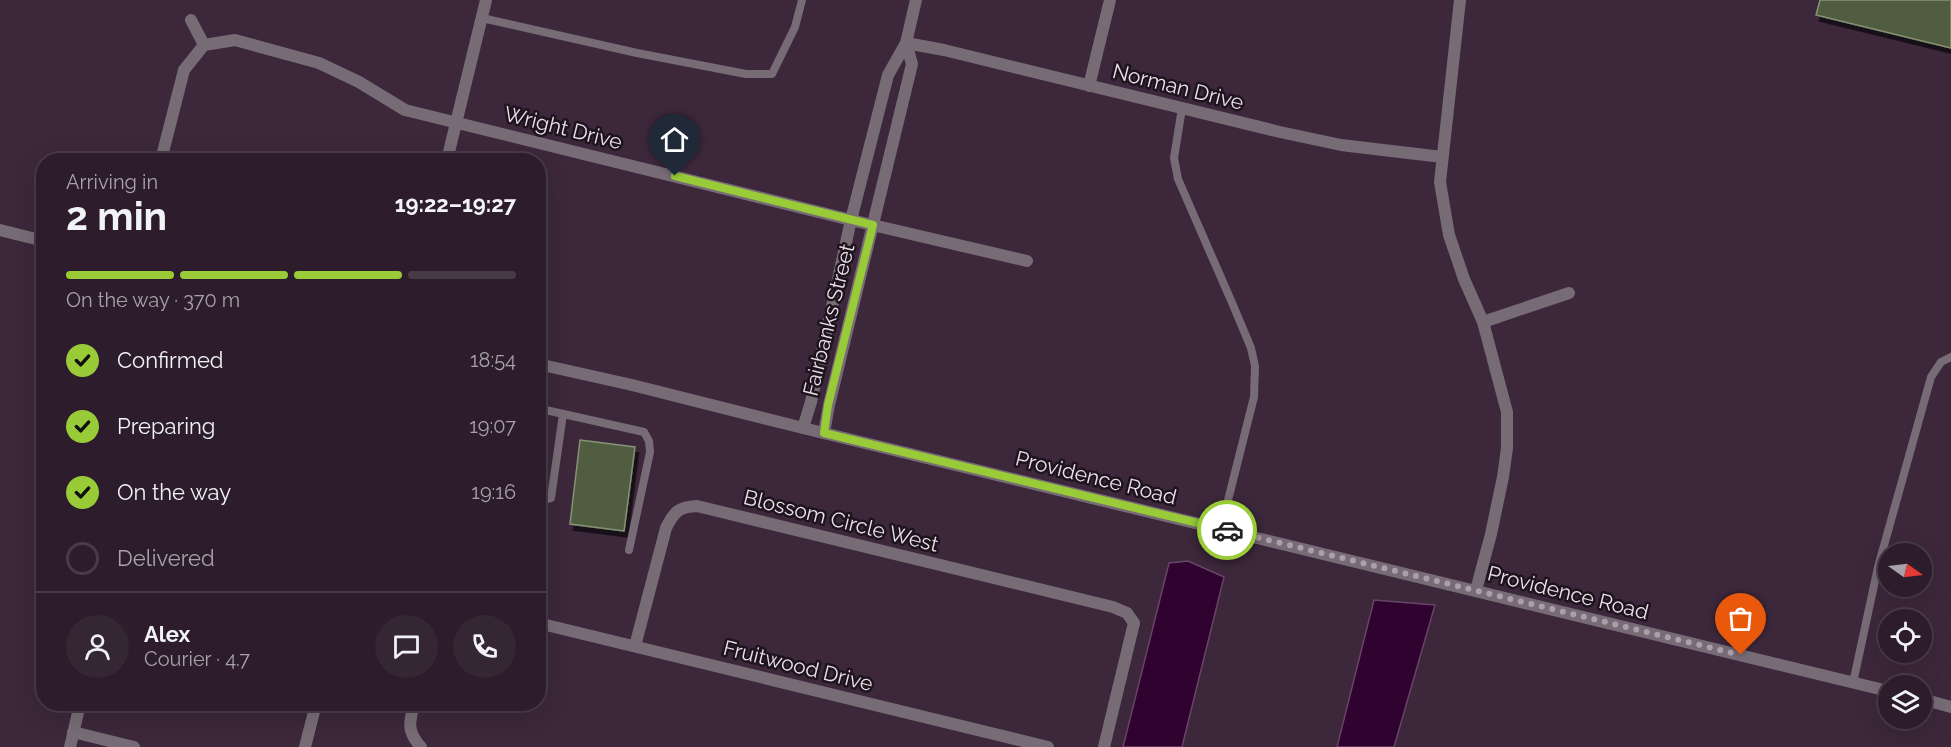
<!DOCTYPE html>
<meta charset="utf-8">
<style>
:root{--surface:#2d1d2c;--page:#352634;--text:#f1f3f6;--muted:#a7a2a9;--line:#483b48;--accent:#98cb37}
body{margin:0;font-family:Raleway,sans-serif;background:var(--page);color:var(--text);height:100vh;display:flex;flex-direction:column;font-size:22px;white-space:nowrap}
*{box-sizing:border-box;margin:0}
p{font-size:20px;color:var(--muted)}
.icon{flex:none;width:33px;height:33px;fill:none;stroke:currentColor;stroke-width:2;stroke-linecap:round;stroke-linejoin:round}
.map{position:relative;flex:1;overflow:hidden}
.side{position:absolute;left:36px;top:153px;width:510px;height:558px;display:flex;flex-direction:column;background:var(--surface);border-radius:24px;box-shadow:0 6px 24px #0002,0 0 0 2px var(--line)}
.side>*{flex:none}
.needle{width:39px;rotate:104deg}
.controls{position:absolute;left:1878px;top:543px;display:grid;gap:12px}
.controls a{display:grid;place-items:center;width:54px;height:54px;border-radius:50%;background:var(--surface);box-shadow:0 6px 24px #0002,0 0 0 2px var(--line);font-size:30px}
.pin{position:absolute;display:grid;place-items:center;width:51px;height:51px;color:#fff;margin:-62px -26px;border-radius:50% 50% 50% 0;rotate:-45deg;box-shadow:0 0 6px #0007}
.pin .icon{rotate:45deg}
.courier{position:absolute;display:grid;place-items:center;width:60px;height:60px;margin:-30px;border:4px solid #98cb37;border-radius:50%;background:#fff;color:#222;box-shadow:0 2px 8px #0007}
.headline em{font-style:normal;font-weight:700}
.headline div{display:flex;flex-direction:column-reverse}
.headline{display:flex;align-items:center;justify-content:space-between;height:102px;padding:0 30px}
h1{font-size:39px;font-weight:700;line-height:45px}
.bar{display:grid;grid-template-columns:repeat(4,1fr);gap:9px 6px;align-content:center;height:72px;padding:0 30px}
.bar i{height:8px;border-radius:4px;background:var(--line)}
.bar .active{background:var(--accent)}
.bar p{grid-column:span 4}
.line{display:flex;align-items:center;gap:15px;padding:0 30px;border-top:2px solid var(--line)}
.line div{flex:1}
.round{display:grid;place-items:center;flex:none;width:63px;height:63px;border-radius:32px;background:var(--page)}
ol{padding:0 30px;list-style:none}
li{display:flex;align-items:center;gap:18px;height:66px}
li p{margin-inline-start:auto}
li .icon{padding:6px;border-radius:50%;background:var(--accent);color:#111;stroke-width:4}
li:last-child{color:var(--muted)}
li i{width:33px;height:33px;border:3px solid var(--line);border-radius:50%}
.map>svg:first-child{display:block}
.water{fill:#300230;stroke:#684468;stroke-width:1.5}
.building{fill:#515d41;stroke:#859274;stroke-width:1.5;filter:url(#shadow)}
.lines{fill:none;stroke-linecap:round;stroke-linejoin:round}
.service{stroke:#776c76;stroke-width:8}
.minor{stroke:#776c76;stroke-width:12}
.tertiary{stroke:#776c76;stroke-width:12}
.done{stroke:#ae9ead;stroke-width:6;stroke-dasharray:0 10.8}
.route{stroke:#98cb37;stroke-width:8}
.labels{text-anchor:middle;stroke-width:5;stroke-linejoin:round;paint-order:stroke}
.street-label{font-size:21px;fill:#ecdeeb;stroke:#1d141d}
</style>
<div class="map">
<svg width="1951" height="747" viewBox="0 0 1951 747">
<defs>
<filter id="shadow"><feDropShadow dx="3.5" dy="6" stdDeviation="0" flood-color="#0009"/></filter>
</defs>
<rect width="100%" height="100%" fill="#3c273b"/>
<path class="water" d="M1188,561L1224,577L1182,747H1123L1169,563Z
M1374,600L1435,605L1394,747H1337Z"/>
<path class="building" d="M1820,0H1951V48L1816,15Z
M580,440L635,447L624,531L570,524Z"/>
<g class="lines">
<path class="service" d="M482,18L637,53L746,74H772L795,27L802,0
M1182,108L1174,158L1178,179L1233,305L1251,348L1255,366L1254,397L1221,528
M538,410L541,409L644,432L649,441L650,452L629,550
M538,501L551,498L563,414
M1853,683L1878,567L1931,377L1941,362L1951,357"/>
<path class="minor" d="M1460,0L1440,182L1449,235L1464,279L1483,322L1507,412V448L1503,477L1491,534L1476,590
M191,20L204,45
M906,43L944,50L1280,132L1341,145L1442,157
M1089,86L1110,0
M161,160L184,70L204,45L235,40L319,63L359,82L405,110L851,220L1027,261
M1483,322L1569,293
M803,428L811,402L851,220L888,75L906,43L916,0
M824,433L829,405L912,64L906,43
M538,623L1048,747
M635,646L666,528C674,512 678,507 697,506L1113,607L1127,613L1134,623L1104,747
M414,704C409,723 407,732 421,747
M73,732L134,747
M70,747L80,704
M305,747L316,704"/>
<path class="tertiary" d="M447,160L486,0
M0,230L44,241
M538,364L632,385L803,428L1888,691
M1922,699L1951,707"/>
</g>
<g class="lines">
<path class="done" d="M1227,530L1741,655"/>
<path class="route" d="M675,176L873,225L828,405L824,433L1227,530"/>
</g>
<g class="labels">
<g class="street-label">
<text transform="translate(1178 87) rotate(14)" y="7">Norman Drive</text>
<text transform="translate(563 128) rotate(14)" y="7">Wright Drive</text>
<text transform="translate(829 320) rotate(-76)" y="7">Fairbanks Street</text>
<text transform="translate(1096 478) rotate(14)" y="7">Providence Road</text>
<text transform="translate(841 521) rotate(14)" y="7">Blossom Circle West</text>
<text transform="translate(1568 593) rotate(14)" y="7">Providence Road</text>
<text transform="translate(798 666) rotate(14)" y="7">Fruitwood Drive</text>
</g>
</g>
</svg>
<div class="controls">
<a><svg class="needle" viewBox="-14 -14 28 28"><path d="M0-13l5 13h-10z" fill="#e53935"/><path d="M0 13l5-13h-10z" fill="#a7a2a9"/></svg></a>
<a><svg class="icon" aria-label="locate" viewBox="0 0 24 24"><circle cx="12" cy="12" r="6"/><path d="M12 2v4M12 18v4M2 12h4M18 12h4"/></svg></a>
<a><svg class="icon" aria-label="layers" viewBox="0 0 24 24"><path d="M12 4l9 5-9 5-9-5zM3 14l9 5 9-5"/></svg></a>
</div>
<div class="pin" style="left:1741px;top:655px;background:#ea580c"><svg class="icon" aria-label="bag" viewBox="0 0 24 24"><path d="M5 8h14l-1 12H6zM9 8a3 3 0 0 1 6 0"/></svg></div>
<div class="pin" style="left:675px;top:176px;background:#1f2937"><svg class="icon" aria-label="home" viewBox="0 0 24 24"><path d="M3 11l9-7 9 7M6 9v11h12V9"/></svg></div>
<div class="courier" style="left:1227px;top:530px"><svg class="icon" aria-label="car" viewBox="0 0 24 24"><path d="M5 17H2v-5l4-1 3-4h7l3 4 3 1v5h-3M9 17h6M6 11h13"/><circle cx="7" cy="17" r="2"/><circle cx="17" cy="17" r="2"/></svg></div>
<section class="side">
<div class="headline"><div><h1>2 min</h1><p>Arriving in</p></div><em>19:22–19:27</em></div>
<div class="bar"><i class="active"></i><i class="active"></i><i class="active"></i><i></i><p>On the way · 370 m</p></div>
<ol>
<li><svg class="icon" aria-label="check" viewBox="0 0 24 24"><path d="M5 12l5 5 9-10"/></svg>Confirmed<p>18:54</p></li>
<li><svg class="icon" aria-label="check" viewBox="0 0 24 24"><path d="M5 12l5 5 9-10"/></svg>Preparing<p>19:07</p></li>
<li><svg class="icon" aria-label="check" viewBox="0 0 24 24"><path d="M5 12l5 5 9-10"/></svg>On the way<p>19:16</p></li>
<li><i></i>Delivered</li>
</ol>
<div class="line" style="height:108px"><a class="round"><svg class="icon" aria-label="person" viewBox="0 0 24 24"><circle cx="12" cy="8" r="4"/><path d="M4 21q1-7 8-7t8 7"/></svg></a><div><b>Alex</b><p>Courier · 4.7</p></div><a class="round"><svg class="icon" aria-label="chat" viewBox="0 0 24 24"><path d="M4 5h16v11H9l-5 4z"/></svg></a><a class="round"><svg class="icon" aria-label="phone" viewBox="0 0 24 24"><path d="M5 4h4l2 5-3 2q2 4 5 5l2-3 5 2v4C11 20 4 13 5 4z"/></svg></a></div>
</section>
</div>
